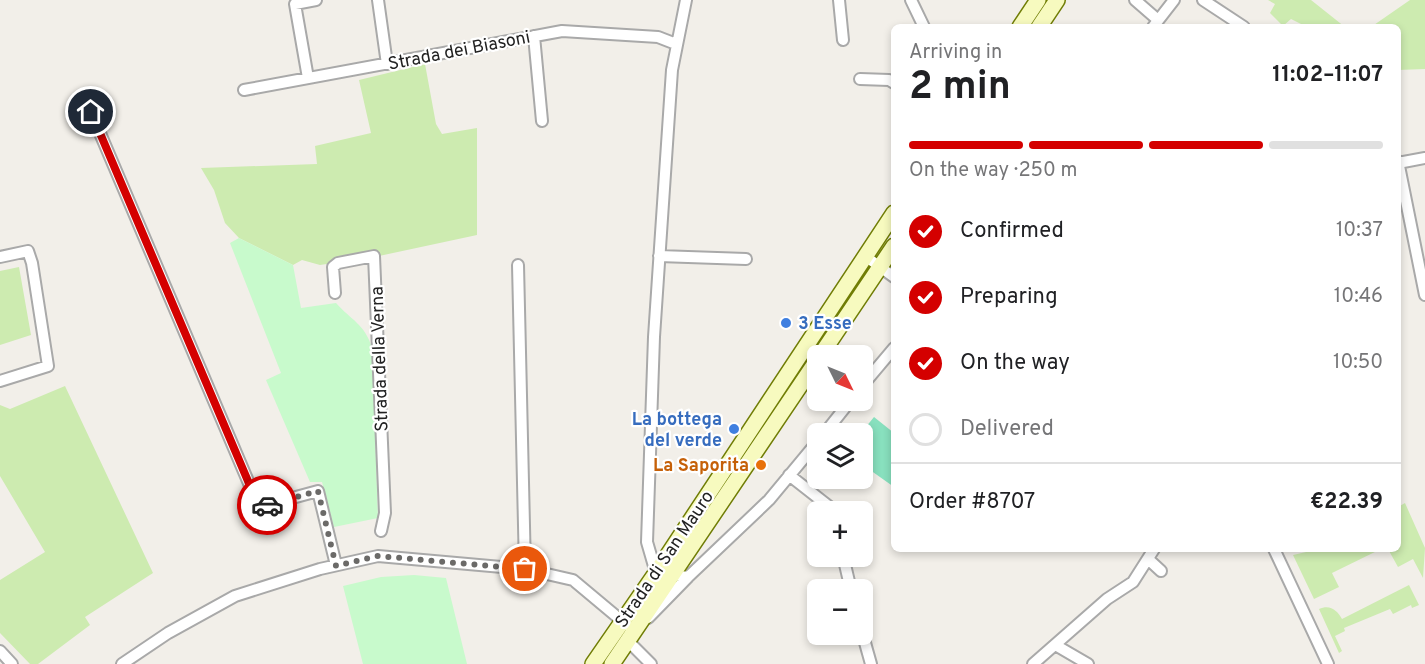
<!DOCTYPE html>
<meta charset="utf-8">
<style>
:root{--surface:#fff;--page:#f2f2f2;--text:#202124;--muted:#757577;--line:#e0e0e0;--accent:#d40000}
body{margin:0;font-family:Overpass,sans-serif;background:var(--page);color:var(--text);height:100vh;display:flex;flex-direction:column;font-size:22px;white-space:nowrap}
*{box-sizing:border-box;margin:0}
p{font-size:20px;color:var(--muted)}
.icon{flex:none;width:33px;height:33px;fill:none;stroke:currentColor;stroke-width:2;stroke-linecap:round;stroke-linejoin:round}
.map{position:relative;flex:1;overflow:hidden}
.panel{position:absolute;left:891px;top:24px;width:510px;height:528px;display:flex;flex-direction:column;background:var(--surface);border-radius:9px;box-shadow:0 3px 9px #0003}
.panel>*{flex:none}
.needle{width:39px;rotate:133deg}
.controls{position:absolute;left:807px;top:345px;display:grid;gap:12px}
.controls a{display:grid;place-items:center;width:66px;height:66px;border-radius:9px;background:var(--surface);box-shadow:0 3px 9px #0003;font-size:30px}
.pin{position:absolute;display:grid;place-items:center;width:51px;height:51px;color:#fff;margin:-26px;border:3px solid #fff;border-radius:50%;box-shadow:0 2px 6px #0007}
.courier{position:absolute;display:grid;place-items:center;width:60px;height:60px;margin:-30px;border:4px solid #d40000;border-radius:50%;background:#fff;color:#222;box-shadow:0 2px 8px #0007}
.overview em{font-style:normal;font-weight:700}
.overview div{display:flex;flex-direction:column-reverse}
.overview{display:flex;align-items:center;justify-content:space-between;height:102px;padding:0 18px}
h1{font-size:39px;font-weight:700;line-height:45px}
.bar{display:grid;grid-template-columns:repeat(4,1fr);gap:9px 6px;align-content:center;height:72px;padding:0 18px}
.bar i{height:8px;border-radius:4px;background:var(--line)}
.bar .selected{background:var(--accent)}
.bar p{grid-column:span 4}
.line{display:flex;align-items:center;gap:15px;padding:0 18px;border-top:2px solid var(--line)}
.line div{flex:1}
ol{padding:0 18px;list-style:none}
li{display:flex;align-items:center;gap:18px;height:66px}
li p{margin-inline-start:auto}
li .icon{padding:6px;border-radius:50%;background:var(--accent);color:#fff;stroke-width:4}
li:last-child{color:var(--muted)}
li i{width:33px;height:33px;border:3px solid var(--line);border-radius:50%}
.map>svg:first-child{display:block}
.grass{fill:#cdebb0}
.park{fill:#c8facc}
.pitch{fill:#88e0be}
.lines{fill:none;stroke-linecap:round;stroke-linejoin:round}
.street-casing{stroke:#a9a9a9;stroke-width:14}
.secondary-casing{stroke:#707d05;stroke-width:18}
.street{stroke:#fff;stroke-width:10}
.secondary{stroke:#f7fabf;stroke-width:15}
.done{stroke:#6b6a68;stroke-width:6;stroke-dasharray:0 10.8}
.route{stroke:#d40000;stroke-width:8}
.shop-dot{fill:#3f7fe0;stroke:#fff;stroke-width:2}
.food-dot{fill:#e8710a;stroke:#fff;stroke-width:2}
.labels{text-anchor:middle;stroke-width:4.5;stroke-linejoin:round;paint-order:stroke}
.street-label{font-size:18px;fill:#222;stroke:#fff}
.shop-label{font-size:18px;font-weight:bold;fill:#366cbe;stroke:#fff;text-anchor:start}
.food-label{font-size:18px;font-weight:bold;fill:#c56008;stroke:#fff;text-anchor:end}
</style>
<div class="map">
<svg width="1425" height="664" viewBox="0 0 1425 664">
<rect width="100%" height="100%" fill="#f2efe9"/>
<path class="grass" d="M1268,0H1311L1345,27H1307L1291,19L1283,26L1270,13L1275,4Z
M1410,0H1425V69L1398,70V27H1371Z
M425,64L436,124L442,134L477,128V235L379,256L320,265L302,260L293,265L239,238L225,223L214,190L201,168L317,164L315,146L371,133L359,80Z
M19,267L31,335L0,345V271Z
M65,386L153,573L85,617L90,625L38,664H30L0,633V580L45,552L0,476V405L10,409Z
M1405,503L1425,548L1423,578L1413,559L1398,567L1388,549H1398V507Z
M1319,549H1381L1332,573L1339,587L1314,599L1293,555Z
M1409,585L1419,605L1412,608L1411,605L1393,614L1390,609L1344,628L1345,631L1335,636L1342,651L1339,653L1319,609C1330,604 1337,610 1342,619Z"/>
<path class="park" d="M239,238L293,265L301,308L336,303C351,320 365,324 372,348L378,518L334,527L322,482H310L266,380L281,373L230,243Z
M414,575L446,578L467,664H363L343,586L381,577Z"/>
<path class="pitch" d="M874,417L894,433V487L863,465L862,434L861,433Z"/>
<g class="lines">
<g class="street-casing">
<path id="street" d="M378,0L387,64
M686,0L672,70L654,337L647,542L656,573L688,577L769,500L818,441
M839,0L843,40
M911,0L924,27
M1135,0L1158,20
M1203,0L1244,27
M1153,27L1174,0
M534,36L542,121
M308,78L295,4L316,0
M860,79L889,80L894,83
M244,90L562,31L658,37L676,44
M91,112L259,507L318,491L336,565
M1398,161L1425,295
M1398,163L1425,158
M659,256L746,259
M865,256L894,277
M0,257L28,251L32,263L48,366L0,381
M518,265L525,569
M335,293L333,267L338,263L374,256L385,513L381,531
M862,386L894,348
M824,434L851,400
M789,475L831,508L832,512
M1274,549L1328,664
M843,556L851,590
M1148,559L1161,571
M648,618L688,577
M862,632L871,664
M628,641L651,664
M1057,646L1088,664
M0,651L12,664
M122,664L168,633L235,596L320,569L378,556L525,569L573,580L628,626
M1033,664L1107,599L1133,582L1154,549"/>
</g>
<g class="secondary-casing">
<path id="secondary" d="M1020,27L1038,0
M1039,27L1057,0
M820,356L894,246
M593,664L656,573L894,213
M612,664L818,359"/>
</g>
<use href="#street" class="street"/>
<use href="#secondary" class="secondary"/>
</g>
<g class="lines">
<path class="done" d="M267,505L318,491L336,566L378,556L525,569"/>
<path class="route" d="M91,112L259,507L267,505"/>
</g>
<g class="shop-dot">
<circle cx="786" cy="323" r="6"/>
<circle cx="734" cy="429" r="6"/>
</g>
<circle class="food-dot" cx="761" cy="465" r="6"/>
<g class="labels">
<g class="street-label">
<text transform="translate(459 50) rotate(-11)" y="6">Strada dei Biasoni</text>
<text transform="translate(379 359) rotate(-92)" y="6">Strada della Verna</text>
<text transform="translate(664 559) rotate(-56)" y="6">Strada di San Mauro</text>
</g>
<g class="shop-label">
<text x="798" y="329">3 Esse</text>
<text x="722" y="425" text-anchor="end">La bottega<tspan x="722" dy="21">del verde</tspan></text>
</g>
<g class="food-label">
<text x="749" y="471">La Saporita</text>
</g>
</g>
</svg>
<div class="controls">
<a><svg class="needle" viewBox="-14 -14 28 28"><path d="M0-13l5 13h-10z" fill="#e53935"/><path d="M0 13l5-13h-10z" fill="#757577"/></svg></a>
<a><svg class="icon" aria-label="layers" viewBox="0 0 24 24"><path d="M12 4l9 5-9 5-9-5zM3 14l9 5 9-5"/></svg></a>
<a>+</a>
<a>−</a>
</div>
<div class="pin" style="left:525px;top:569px;background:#ea580c"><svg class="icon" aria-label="bag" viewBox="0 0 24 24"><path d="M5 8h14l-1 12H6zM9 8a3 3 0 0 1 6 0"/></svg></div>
<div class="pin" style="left:91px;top:112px;background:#1f2937"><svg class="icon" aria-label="home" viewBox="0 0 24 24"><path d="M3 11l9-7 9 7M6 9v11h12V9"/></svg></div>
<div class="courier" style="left:267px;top:505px"><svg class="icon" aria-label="car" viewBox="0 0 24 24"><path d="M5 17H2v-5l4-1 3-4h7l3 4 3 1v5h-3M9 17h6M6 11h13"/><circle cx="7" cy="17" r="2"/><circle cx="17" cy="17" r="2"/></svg></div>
<section class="panel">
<div class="overview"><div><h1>2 min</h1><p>Arriving in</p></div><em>11:02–11:07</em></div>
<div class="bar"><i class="selected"></i><i class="selected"></i><i class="selected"></i><i></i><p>On the way · 250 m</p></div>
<ol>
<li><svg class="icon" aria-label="check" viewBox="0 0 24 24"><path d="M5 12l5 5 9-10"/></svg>Confirmed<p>10:37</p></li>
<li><svg class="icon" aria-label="check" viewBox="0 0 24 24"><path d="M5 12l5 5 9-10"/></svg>Preparing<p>10:46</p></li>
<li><svg class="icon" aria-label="check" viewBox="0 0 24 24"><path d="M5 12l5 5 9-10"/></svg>On the way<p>10:50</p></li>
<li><i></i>Delivered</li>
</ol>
<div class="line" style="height:78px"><div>Order #8707</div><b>€22.39</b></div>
</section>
</div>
